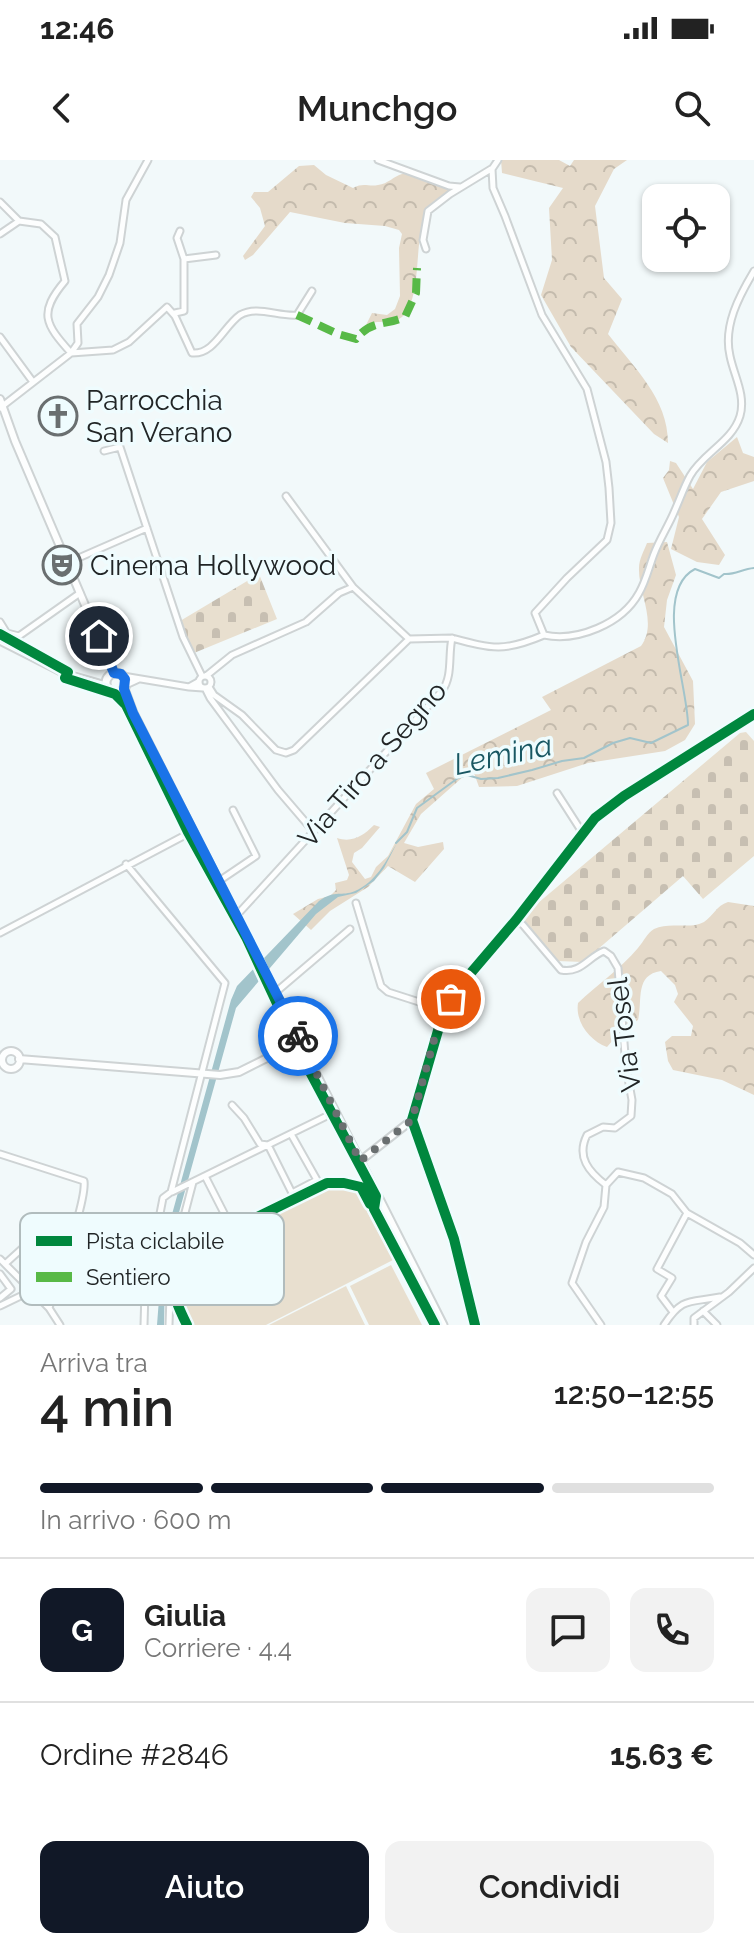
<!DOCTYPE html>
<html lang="it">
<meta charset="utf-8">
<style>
:root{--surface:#fff;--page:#f2f2f2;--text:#222;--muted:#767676;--line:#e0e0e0;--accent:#111827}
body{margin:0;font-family:Raleway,sans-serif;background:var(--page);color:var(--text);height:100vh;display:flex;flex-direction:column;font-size:30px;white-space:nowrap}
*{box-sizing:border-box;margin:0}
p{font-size:26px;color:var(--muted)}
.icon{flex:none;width:44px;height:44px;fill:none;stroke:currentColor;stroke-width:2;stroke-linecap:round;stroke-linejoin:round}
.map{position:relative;height:1165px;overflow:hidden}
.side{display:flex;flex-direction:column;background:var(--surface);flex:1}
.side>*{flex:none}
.tools{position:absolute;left:642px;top:24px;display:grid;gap:16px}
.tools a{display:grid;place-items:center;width:88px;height:88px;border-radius:16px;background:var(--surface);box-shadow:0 2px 6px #0004;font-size:40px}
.pin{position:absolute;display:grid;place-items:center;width:68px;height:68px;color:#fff;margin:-34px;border:4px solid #fff;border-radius:50%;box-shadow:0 2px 8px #0007}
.courier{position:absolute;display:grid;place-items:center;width:80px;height:80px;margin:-40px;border:6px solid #1a73e8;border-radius:50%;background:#fff;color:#222;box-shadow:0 2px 10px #0007}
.summary em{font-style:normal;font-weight:600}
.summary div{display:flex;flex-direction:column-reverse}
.summary{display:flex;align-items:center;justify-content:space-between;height:136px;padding:0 40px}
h1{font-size:52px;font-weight:600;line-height:60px}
.bar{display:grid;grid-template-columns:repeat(4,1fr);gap:12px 8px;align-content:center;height:96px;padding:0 40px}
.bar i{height:10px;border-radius:6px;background:var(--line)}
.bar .active{background:var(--accent)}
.bar p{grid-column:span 4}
.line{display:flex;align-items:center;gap:20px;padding:0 40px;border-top:2px solid var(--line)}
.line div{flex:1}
.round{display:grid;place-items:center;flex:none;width:84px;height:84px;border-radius:16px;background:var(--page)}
.cta{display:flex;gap:16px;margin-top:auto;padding:16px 40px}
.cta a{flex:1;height:92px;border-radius:16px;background:var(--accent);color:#fff;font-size:32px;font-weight:600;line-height:92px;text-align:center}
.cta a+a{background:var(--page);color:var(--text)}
.status{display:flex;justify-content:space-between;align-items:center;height:56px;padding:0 40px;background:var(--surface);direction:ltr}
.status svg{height:22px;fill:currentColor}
header{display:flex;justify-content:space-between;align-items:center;height:104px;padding:0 40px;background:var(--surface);font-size:36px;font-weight:600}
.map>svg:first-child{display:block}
.forest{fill:url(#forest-crowns)}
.cemetery{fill:url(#cemetery-stones)}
.park{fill:#e8dfcf}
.water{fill:#a2c4cb}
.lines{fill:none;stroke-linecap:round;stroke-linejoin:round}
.stream{stroke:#a2c4cb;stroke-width:2}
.minor-casing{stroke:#ced3d4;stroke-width:9}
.tertiary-casing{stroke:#ced3d4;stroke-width:10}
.secondary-casing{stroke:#ced3d4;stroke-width:11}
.minor{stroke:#fdfefe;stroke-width:5}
.tertiary{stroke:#fdfefe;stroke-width:6}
.secondary{stroke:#fdfefe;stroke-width:7}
.quiet{stroke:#58b947;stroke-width:8;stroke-dasharray:16 8;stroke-linecap:butt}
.cycleway-casing{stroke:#effcfe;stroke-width:15}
.cycleway{stroke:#00873e;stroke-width:10}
.done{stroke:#6a6f70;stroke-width:8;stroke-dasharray:0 14.4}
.route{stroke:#1a73e8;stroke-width:10}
.labels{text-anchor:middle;stroke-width:7;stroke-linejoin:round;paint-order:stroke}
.poi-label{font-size:28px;fill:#212526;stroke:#effcfe;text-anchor:start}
.street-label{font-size:28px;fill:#212526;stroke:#effcfe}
.water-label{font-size:30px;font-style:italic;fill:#185762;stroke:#effcfe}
.key{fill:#effcfe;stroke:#b1bcbd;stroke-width:2}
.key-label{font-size:22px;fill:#212526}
</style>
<div class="status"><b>12:46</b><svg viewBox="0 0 49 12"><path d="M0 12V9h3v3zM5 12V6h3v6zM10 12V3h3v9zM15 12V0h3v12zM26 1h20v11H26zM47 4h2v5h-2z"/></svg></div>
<header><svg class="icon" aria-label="back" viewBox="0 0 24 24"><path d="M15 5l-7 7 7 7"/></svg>Munchgo<svg class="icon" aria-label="search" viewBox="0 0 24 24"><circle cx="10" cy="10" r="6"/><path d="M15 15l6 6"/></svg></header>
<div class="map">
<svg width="754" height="1165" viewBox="0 0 754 1165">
<defs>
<pattern id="forest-crowns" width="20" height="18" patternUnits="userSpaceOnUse" patternTransform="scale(2)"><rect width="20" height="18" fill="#e5daca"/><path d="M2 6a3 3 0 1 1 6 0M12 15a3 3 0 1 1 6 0" fill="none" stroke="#c4bbad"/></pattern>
<pattern id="cemetery-stones" width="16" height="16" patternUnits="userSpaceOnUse" patternTransform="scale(2)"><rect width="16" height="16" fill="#e8dfcf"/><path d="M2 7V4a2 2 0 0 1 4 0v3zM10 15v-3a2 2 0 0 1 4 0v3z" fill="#c7bfb2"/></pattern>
</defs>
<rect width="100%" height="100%" fill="#f2f9fa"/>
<path class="forest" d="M501,0H559L570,6L574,0H627L614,9L595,46L604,118L622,139L608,174C634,208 668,238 668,283L654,274L571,187L541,135L552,100L549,48L563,28L502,13Z
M314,5L326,15L353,28C364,22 368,27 378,25C388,24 394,16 402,14C415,11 439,26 452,29C444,35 433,40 428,49C412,75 424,138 402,157C392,165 378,159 366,165L372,153L387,155L395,149L400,136L399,88L402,74L399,70L385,66L345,63L290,52L253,95L245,100L243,96L265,66L260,48L251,37L254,32H268L299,6Z
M737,277L743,293L754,297V321L721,332L702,359L725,395L719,405L697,402L671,389L679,357L663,318L669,310L670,301L676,303L693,329L707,302Z
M667,382L676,415L667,440L664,467L693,521L695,564L685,580L665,591L588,603L517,626L479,627L474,613L464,616L421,654L404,683L418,687L443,682L444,689L415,722L388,706L368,727L330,751L311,770L293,754L318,739L330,736L336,730L335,723L347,720L349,715L337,678C352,683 363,676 374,665L380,667L362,688L354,693L352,702L365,719L371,717L376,707L388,696L416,644L434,629L426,613L551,550L542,537L641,486C658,463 638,433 639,408C639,399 644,391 647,383Z
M728,742L754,746V935L722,920L673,910L668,901L665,882L672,876H691L693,866L674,842L678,834L675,825L661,811C634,815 643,841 638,860L620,872L607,887C590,881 575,862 578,843C597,825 620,809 638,788C644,781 647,773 654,769C670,761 690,770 704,762C714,755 716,746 728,742Z"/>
<path class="cemetery" d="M259,414L277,459L194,493L180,461Z
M746,572L754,581V696L703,739L683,716L583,802L557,801L524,761L525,754L740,573Z"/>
<path class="park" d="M334,1025L356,1031L393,1100L266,1165H190C174,1133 171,1114 199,1088L312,1031Z
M391,1105L422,1165H369L350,1126Z
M346,1126L365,1165H269Z"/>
<path class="water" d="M397,683L384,708L374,721L356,733L338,737L316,754L236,848L173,1074L165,1115L164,1165H157L163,1087L231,840L237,826L319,741C336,729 341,737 355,731C376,722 386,701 397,683Z"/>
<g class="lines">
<path class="stream" d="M396,683L407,672L417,648L458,618L467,615L481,619L498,618L532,610L562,601L584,598L613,583L630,578L651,583L688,565C688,526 652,431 695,409L719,418L724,414C735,415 742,409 754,408"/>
<g class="minor-casing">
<path id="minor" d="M378,0L449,26L460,27
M498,0L492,9L493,28L505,56L542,155L587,229L606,302L609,328L611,363L607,380L567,418L535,453L544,475
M0,42L19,61L41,64L55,77L65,121C38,153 45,164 71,193L113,190L129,182L167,147L175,156L192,193C214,195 224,166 240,155C257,145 279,157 297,155L312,131
M180,71L177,78L184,99
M0,74L19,61
M426,89L423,80L428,51L450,34L491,9
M175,153L184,151V99L216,95
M0,177L33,222
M0,248L71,193L78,183L77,164L98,137L109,115L120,83L126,40L148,0
M104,291L120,287L183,477L202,516
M286,336L353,427
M67,403L147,368
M0,462L8,475
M7,473L19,476L80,433
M544,475C577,482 622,464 639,433C646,421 649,407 654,394C660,378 669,365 675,350C680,339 684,327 690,316C703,293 732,282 740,256C746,235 734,216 730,196C723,166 739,136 754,111
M199 522a6 6 0 1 1 12 0a6 6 0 1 1-12 0Z
M123,516L189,527
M206,516L232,495L306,462L339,433L353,427L409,479
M198,522L189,527L203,528
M126,525L139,519
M209,527L214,535L242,555L276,590L286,593L294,590L409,479L452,478
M205,528L210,538L278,630L314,672
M557,633L582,672
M126,704L225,823L171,1032L163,1038L145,1131L144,1165
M219,721L256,696L233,650
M356,743L381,826L388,832L444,850
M237,755L442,531C453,516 448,496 452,478C493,489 504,492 544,475
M516,760L523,765L561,810C581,814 588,797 604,791L611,796L618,808L626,907L632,940L631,956L615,968L603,967L587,975C576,997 589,1012 606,1025L618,1012L644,1018L672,1034L687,1053L740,1083L754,1095
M0,773L193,671
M276,832L350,769
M232,945L244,958L260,984L268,985L292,1033L317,1020L291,974
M412,960L454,1079L475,1165
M0,994L84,1021C87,1041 56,1124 49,1148
M205,1016L228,1061
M172,1032L335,952
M24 1080a5 5 0 1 1 10 0a5 5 0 1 1-10 0Z
M0,1099L49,1148L60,1165
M5,1104L27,1084
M0,1114L11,1129L0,1138
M0,1146L29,1132
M703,1151L717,1165
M673,1152L661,1136L672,1118L657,1109L687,1053
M169,1165L171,1106L193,1022
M601,1165L572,1123L586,1082L604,1047L606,1025
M664,1165C683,1136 690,1143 720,1137
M694,1165V1158L729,1132L754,1108"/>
</g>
<g class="tertiary-casing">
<path id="tertiary" d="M0,239L15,281L114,513
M2 900a9 9 0 1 1 18 0a9 9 0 1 1-18 0Z
M19,899L220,915L239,912L301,881
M360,1001L412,960L439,862L451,839L516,760L582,672L601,653L624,636L754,554"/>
</g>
<g class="secondary-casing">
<path id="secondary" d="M0,480L71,516L106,526
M106 523a10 10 0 1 1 20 0a10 10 0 1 1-20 0Z
M124,529L133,553L443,1165"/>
</g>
<use href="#minor" class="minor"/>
<use href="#tertiary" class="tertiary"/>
<use href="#secondary" class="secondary"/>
<path class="quiet" d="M297,155L338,174L356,179C371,160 384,166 405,157L416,133L417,108"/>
<g class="cycleway-casing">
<path id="cycleway" d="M0,474L68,512L65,518L115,534L126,545L188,672L246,777L302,897L376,1036L374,1049L435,1165
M187,1165C170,1131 165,1114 196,1087L327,1023H344L361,1027L370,1044
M475,1165L454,1079L412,960L444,850L458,828L516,760L595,658L624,636L754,554"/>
</g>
<use href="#cycleway" class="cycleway"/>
</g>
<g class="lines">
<path class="done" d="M298,876L360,1001L412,960L439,862L451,839"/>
<path class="route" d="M99,476L114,513L121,514L125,519L124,529L133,553L298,876"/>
</g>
<defs>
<g id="church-ring" transform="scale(2)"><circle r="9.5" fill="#effcfe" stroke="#6a6f70" stroke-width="1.5"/><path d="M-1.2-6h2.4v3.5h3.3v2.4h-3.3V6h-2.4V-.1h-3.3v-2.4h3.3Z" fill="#6a6f70"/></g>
<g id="theatre-ring" transform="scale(2)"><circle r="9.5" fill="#effcfe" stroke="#6a6f70" stroke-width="1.5"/><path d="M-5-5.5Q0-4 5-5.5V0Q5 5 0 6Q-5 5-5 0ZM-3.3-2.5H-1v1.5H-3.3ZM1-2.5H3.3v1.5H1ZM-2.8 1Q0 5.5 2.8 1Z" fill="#6a6f70"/></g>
</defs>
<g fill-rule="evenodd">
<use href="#church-ring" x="58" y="256"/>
<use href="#theatre-ring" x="62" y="405"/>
</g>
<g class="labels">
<g class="poi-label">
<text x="86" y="250">Parrocchia<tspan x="86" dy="32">San Verano</tspan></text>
<text x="90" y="415">Cinema Hollywood</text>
</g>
<g class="street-label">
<text transform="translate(372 604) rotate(-49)" y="10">Via Tiro a Segno</text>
<text transform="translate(624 875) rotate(-97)" y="10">Via Tosel</text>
</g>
<g class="water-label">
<text transform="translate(503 595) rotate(-12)" y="10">Lemina</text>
</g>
</g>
<rect x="20" y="1053" width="264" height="92" rx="12" class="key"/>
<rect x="36" y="1076" width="36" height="10" fill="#00873e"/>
<rect x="36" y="1112" width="36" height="10" fill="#58b947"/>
<g class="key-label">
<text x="86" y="1089">Pista ciclabile</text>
<text x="86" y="1125">Sentiero</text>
</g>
</svg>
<div class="tools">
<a><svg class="icon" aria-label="locate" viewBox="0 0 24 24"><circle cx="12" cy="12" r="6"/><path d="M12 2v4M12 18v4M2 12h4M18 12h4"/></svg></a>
</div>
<div class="pin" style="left:451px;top:839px;background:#ea580c"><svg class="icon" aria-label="bag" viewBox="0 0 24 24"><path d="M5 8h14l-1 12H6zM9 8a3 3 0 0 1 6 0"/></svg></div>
<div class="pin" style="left:99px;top:476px;background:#1f2937"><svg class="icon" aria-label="home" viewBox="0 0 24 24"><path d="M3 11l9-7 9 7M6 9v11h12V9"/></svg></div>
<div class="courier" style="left:298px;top:876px"><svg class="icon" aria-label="bike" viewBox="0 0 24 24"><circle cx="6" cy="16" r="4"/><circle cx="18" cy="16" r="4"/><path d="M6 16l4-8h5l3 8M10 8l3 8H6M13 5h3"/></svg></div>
</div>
<section class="side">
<div class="summary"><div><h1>4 min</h1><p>Arriva tra</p></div><em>12:50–12:55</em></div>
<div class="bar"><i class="active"></i><i class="active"></i><i class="active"></i><i></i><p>In arrivo · 600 m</p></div>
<div class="line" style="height:144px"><b class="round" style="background:var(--accent);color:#fff">G</b><div><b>Giulia</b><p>Corriere · 4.4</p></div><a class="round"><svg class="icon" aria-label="chat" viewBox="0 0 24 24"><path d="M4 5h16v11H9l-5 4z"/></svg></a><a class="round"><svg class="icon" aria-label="phone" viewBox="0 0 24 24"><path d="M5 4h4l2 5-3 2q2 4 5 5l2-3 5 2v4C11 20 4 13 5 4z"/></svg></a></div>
<div class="line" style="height:104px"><div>Ordine #2846</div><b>15.63 €</b></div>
<div class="cta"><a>Aiuto</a><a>Condividi</a></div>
</section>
